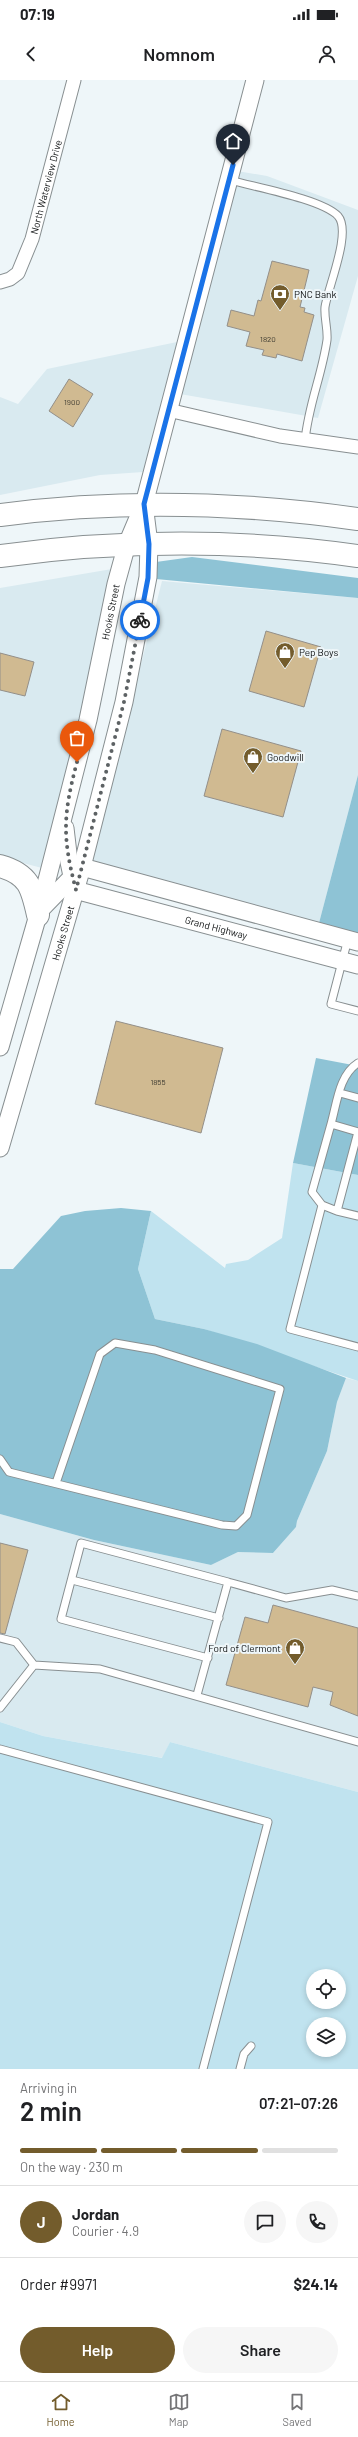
<!DOCTYPE html>
<meta charset="utf-8">
<style>
:root{--surface:#fff;--page:#f6f6f6;--text:#202124;--muted:#757577;--line:#e0e0e0;--accent:#735c2c}
body{margin:0;font-family:Barlow,sans-serif;background:var(--page);color:var(--text);height:100vh;display:flex;flex-direction:column;font-size:15px;white-space:nowrap}
*{box-sizing:border-box;margin:0}
p{font-size:13px;color:var(--muted)}
.icon{flex:none;width:22px;height:22px;fill:none;stroke:currentColor;stroke-width:2;stroke-linecap:round;stroke-linejoin:round}
.map{position:relative;height:1989px;overflow:hidden}
.drawer{display:flex;flex-direction:column;background:var(--surface);flex:1}
.drawer>*{flex:none}
.fabs{position:absolute;left:306px;top:1889px;display:grid;gap:8px}
.fabs a{display:grid;place-items:center;width:40px;height:40px;border-radius:50%;background:var(--surface);box-shadow:0 2px 6px #0003;font-size:20px}
.pin{position:absolute;display:grid;place-items:center;width:34px;height:34px;color:#fff;margin:-41px -17px;border-radius:50% 50% 50% 0;rotate:-45deg;box-shadow:0 0 4px #0007}
.pin .icon{rotate:45deg}
.courier{position:absolute;display:grid;place-items:center;width:40px;height:40px;margin:-20px;border:3px solid #1a73e8;border-radius:50%;background:#fff;color:#222;box-shadow:0 1px 5px #0007}
.overview em{font-style:normal;font-weight:600}
.overview div{display:flex;flex-direction:column-reverse}
.overview{display:flex;align-items:center;justify-content:space-between;height:68px;padding:0 20px}
h1{font-size:26px;font-weight:600;line-height:30px}
.bar{display:grid;grid-template-columns:repeat(4,1fr);gap:6px 4px;align-content:center;height:48px;padding:0 20px}
.bar i{height:5px;border-radius:3px;background:var(--line)}
.bar .selected{background:var(--accent)}
.bar p{grid-column:span 4}
.line{display:flex;align-items:center;gap:10px;padding:0 20px;border-top:1px solid var(--line)}
.line div{flex:1}
.round{display:grid;place-items:center;flex:none;width:42px;height:42px;border-radius:21px;background:var(--page)}
.primary-button{display:flex;gap:8px;margin-top:auto;padding:8px 20px}
.primary-button a{flex:1;height:46px;border-radius:24px;background:var(--accent);color:#fff;font-size:16px;font-weight:600;line-height:46px;text-align:center}
.primary-button a+a{background:var(--page);color:var(--text)}
.status{display:flex;justify-content:space-between;align-items:center;height:28px;padding:0 20px;background:var(--surface);direction:ltr}
.status svg{height:11px;fill:currentColor}
header{display:flex;justify-content:space-between;align-items:center;height:52px;padding:0 20px;background:var(--surface);font-size:18px;font-weight:600}
.dock{display:flex;justify-content:space-around;align-items:center;height:56px;border-top:1px solid var(--line);background:var(--surface);font-size:11px;color:var(--muted)}
.dock a{display:grid;justify-items:center;gap:2px}
.dock .selected{color:var(--accent)}
.map>svg:first-child{display:block}
.built{fill:#d9eaf0}
.green{fill:#c0e3ef;fill-rule:evenodd}
.forest{fill:#8ec3d5}
.building{fill:#d0ba91;stroke:#938f89}
.lines{fill:none;stroke-linecap:round;stroke-linejoin:round}
.service-casing{stroke:#888f91;stroke-width:9}
.minor-casing{stroke:#888f91;stroke-width:15}
.tertiary-casing{stroke:#888f91;stroke-width:19}
.trunk-casing{stroke:#888f91;stroke-width:24}
.service{stroke:#fff;stroke-width:7}
.minor{stroke:#fff;stroke-width:13}
.tertiary{stroke:#fff;stroke-width:17}
.trunk{stroke:#fff;stroke-width:22}
.done{stroke:#5d6264;stroke-width:4;stroke-dasharray:0 7.2}
.route{stroke:#1a73e8;stroke-width:5}
.labels{text-anchor:middle;stroke-width:4;stroke-linejoin:round;paint-order:stroke}
.number-label{font-size:8px;fill:#3f3c32}
.street-label{font-size:10px;fill:#0f1213;stroke:#eef6f9}
.poi-label{font-size:10px;fill:#0f1213;stroke:#eef6f9;text-anchor:start}
</style>
<div class="status"><b>07:19</b><svg viewBox="0 0 49 12"><path d="M0 12V9h3v3zM5 12V6h3v6zM10 12V3h3v9zM15 12V0h3v12zM26 1h20v11H26zM47 4h2v5h-2z"/></svg></div>
<header><svg class="icon" aria-label="back" viewBox="0 0 24 24"><path d="M15 5l-7 7 7 7"/></svg>Nomnom<svg class="icon" aria-label="person" viewBox="0 0 24 24"><circle cx="12" cy="8" r="4"/><path d="M4 21q1-7 8-7t8 7"/></svg></header>
<div class="map">
<svg width="358" height="1989" viewBox="0 0 358 1989">
<rect width="100%" height="100%" fill="#eef6f9"/>
<path class="built" d="M237,91L267,96L358,130V196L318,338L180,314Z
M177,262L143,392L100,395L0,415V317L18,324L47,289Z
M112,489L81,638L42,788L0,777V508Z
M162,501L358,518V695L319,843L91,782Z
M346,1298L358,1301V1712L170,1662L163,1678L43,1656L0,1642V1434L94,1460L211,1485L238,1472L273,1473L296,1447L297,1441L327,1371L337,1322Z"/>
<path class="green" d="M293,1083L358,1095V1301L204,1249L155,1239L138,1189L151,1131L225,1188L226,1184L248,1180L282,1158Z
M0,1642L43,1656L162,1678L170,1662L358,1712V1989H0ZM313,1896H339V1922H313ZM313,1944H339V1970H313Z"/>
<path class="forest" d="M192,477L358,498V518L156,499V482Z
M358,695V853L319,843Z
M316,978L358,986V1095L293,1083Z
M121,1128L151,1131L138,1189L155,1239L204,1249L257,1264L346,1298L337,1322L327,1371L297,1441L296,1447L273,1473L238,1472L211,1485L94,1460L0,1434V1189H13L61,1136L85,1131Z"/>
<path class="building" d="M272,181L309,190L300,227L305,228L304,232L314,235L302,281L277,274L276,278L262,275L264,270L246,266L250,252L227,246L231,230L254,236L258,220L261,221Z
M69,299L93,314L73,347L49,331Z
M266,551L321,567L304,627L249,611Z
M0,573L34,582L25,616L0,610Z
M222,649L301,671L283,737L204,716Z
M116,941L223,968L201,1053L95,1024Z
M0,1463L28,1470L5,1554L0,1553Z
M273,1525L358,1548V1636L330,1625L333,1612L313,1607L308,1627L226,1605L245,1537L268,1543Z"/>
<g class="lines">
<g class="service-casing">
<path id="service" d="M230,100C254,107 322,119 338,136C352,152 328,207 325,227C324,238 328,249 327,260C322,295 308,326 305,361
M348,859L331,924L358,931
M358,983C339,995 337,1023 331,1044L358,1052
M340,1013L358,1018
M331,1044L312,1112L322,1125L337,1131L358,1052
M322,1125L290,1249L358,1267
M337,1131L358,1136
M0,1379L9,1392L222,1445L236,1446L247,1435L280,1309L155,1270L115,1263L100,1274L56,1403
M72,1500L219,1538
M0,1558L16,1562L34,1585L100,1589L358,1662
M208,1578L61,1539L81,1463L228,1502
M197,1615L228,1502L286,1518L332,1510L358,1516
M0,1628L34,1585
M0,1669L268,1742L203,1989
M240,1989L244,1974L251,1966"/>
</g>
<g class="minor-casing">
<g id="minor">
<path id="s1" d="M0,202L10,199L18,193L32,159L74,0"/>
<path d="M168,330L280,356L358,367"/>
</g>
</g>
<g class="tertiary-casing">
<g id="tertiary">
<path id="s2" d="M65,748L69,782L75,810L358,885"/>
<path d="M82,787L358,862"/>
<path d="M42,828L79,790"/>
<path id="s3" d="M0,967L38,835L88,640L116,504L127,464L144,424L255,0"/>
<path id="s4" d="M0,1068L82,787L124,622L148,497L149,464L144,424"/>
</g>
</g>
<g class="trunk-casing">
<path id="trunk" d="M0,435C121,419 238,422 358,439
M0,476C119,460 239,459 358,476
M0,786C29,794 32,808 38,835"/>
</g>
<use href="#service" class="service"/>
<use href="#minor" class="minor"/>
<use href="#tertiary" class="tertiary"/>
<use href="#trunk" class="trunk"/>
</g>
<g class="lines">
<path class="done" d="M77,682C63,735 62,757 76,810L124,622L140,540"/>
<path class="route" d="M140,540L148,498L149,464L144,424L233,85"/>
</g>
<defs>
<g id="bank-pin" transform="scale(1)"><path d="M0 17L-7.5 6A9.5 9.5 0 1 1 7.5 6Z" fill="#735c2c" stroke="#eef6f9"/><path d="M-6-4H6V4H-6ZM0-2.3a2.3 2.3 0 1 0 0 4.6a2.3 2.3 0 1 0 0-4.6Z" fill="#fff"/></g>
<g id="shop-pin" transform="scale(1)"><path d="M0 17L-7.5 6A9.5 9.5 0 1 1 7.5 6Z" fill="#735c2c" stroke="#eef6f9"/><path d="M-5-2.5h2.3a2.7 3.5 0 0 1 5.4 0H5L5.5 6h-11ZM-1.5-2.5h3a1.5 2.3 0 0 0-3 0Z" fill="#fff"/></g>
</defs>
<g fill-rule="evenodd">
<use href="#bank-pin" x="280" y="214"/>
<use href="#shop-pin" x="285" y="572"/>
<use href="#shop-pin" x="253" y="677"/>
<use href="#shop-pin" x="295" y="1568"/>
</g>
<g class="labels">
<g class="number-label">
<text x="268" y="262">1820</text>
<text x="72" y="325">1900</text>
<text x="158" y="1005">1855</text>
</g>
<g class="street-label">
<text dy="4" stroke="none"><textPath href="#s1" startOffset="111">North Waterview Drive</textPath></text>
<text dy="4" stroke="none"><textPath href="#s3" startOffset="449">Hooks Street</textPath></text>
<text dy="4" stroke="none"><textPath href="#s2" startOffset="209">Grand Highway</textPath></text>
<text dy="4" stroke="none"><textPath href="#s4" startOffset="224">Hooks Street</textPath></text>
</g>
<g class="poi-label">
<text x="294" y="218">PNC Bank</text>
<text x="299" y="576">Pep Boys</text>
<text x="267" y="681">Goodwill</text>
<text x="281" y="1572" text-anchor="end">Ford of Clermont</text>
</g>
</g>
</svg>
<div class="fabs">
<a><svg class="icon" aria-label="locate" viewBox="0 0 24 24"><circle cx="12" cy="12" r="6"/><path d="M12 2v4M12 18v4M2 12h4M18 12h4"/></svg></a>
<a><svg class="icon" aria-label="layers" viewBox="0 0 24 24"><path d="M12 4l9 5-9 5-9-5zM3 14l9 5 9-5"/></svg></a>
</div>
<div class="pin" style="left:77px;top:682px;background:#ea580c"><svg class="icon" aria-label="bag" viewBox="0 0 24 24"><path d="M5 8h14l-1 12H6zM9 8a3 3 0 0 1 6 0"/></svg></div>
<div class="pin" style="left:233px;top:85px;background:#1f2937"><svg class="icon" aria-label="home" viewBox="0 0 24 24"><path d="M3 11l9-7 9 7M6 9v11h12V9"/></svg></div>
<div class="courier" style="left:140px;top:540px"><svg class="icon" aria-label="bike" viewBox="0 0 24 24"><circle cx="6" cy="16" r="4"/><circle cx="18" cy="16" r="4"/><path d="M6 16l4-8h5l3 8M10 8l3 8H6M13 5h3"/></svg></div>
</div>
<section class="drawer">
<div class="overview"><div><h1>2 min</h1><p>Arriving in</p></div><em>07:21–07:26</em></div>
<div class="bar"><i class="selected"></i><i class="selected"></i><i class="selected"></i><i></i><p>On the way · 230 m</p></div>
<div class="line" style="height:72px"><b class="round" style="background:var(--accent);color:#fff">J</b><div><b>Jordan</b><p>Courier · 4.9</p></div><a class="round"><svg class="icon" aria-label="chat" viewBox="0 0 24 24"><path d="M4 5h16v11H9l-5 4z"/></svg></a><a class="round"><svg class="icon" aria-label="phone" viewBox="0 0 24 24"><path d="M5 4h4l2 5-3 2q2 4 5 5l2-3 5 2v4C11 20 4 13 5 4z"/></svg></a></div>
<div class="line" style="height:52px"><div>Order #9971</div><b>$24.14</b></div>
<div class="primary-button"><a>Help</a><a>Share</a></div>
</section>
<nav class="dock">
<a class="selected"><svg class="icon" aria-label="home" viewBox="0 0 24 24"><path d="M3 11l9-7 9 7M6 9v11h12V9"/></svg>Home</a>
<a><svg class="icon" aria-label="map" viewBox="0 0 24 24"><path d="M3 6l6-2 6 2 6-2v14l-6 2-6-2-6 2zM9 4v14M15 6v14"/></svg>Map</a>
<a><svg class="icon" aria-label="saved" viewBox="0 0 24 24"><path d="M7 4h10v16l-5-4-5 4z"/></svg>Saved</a>
</nav>
